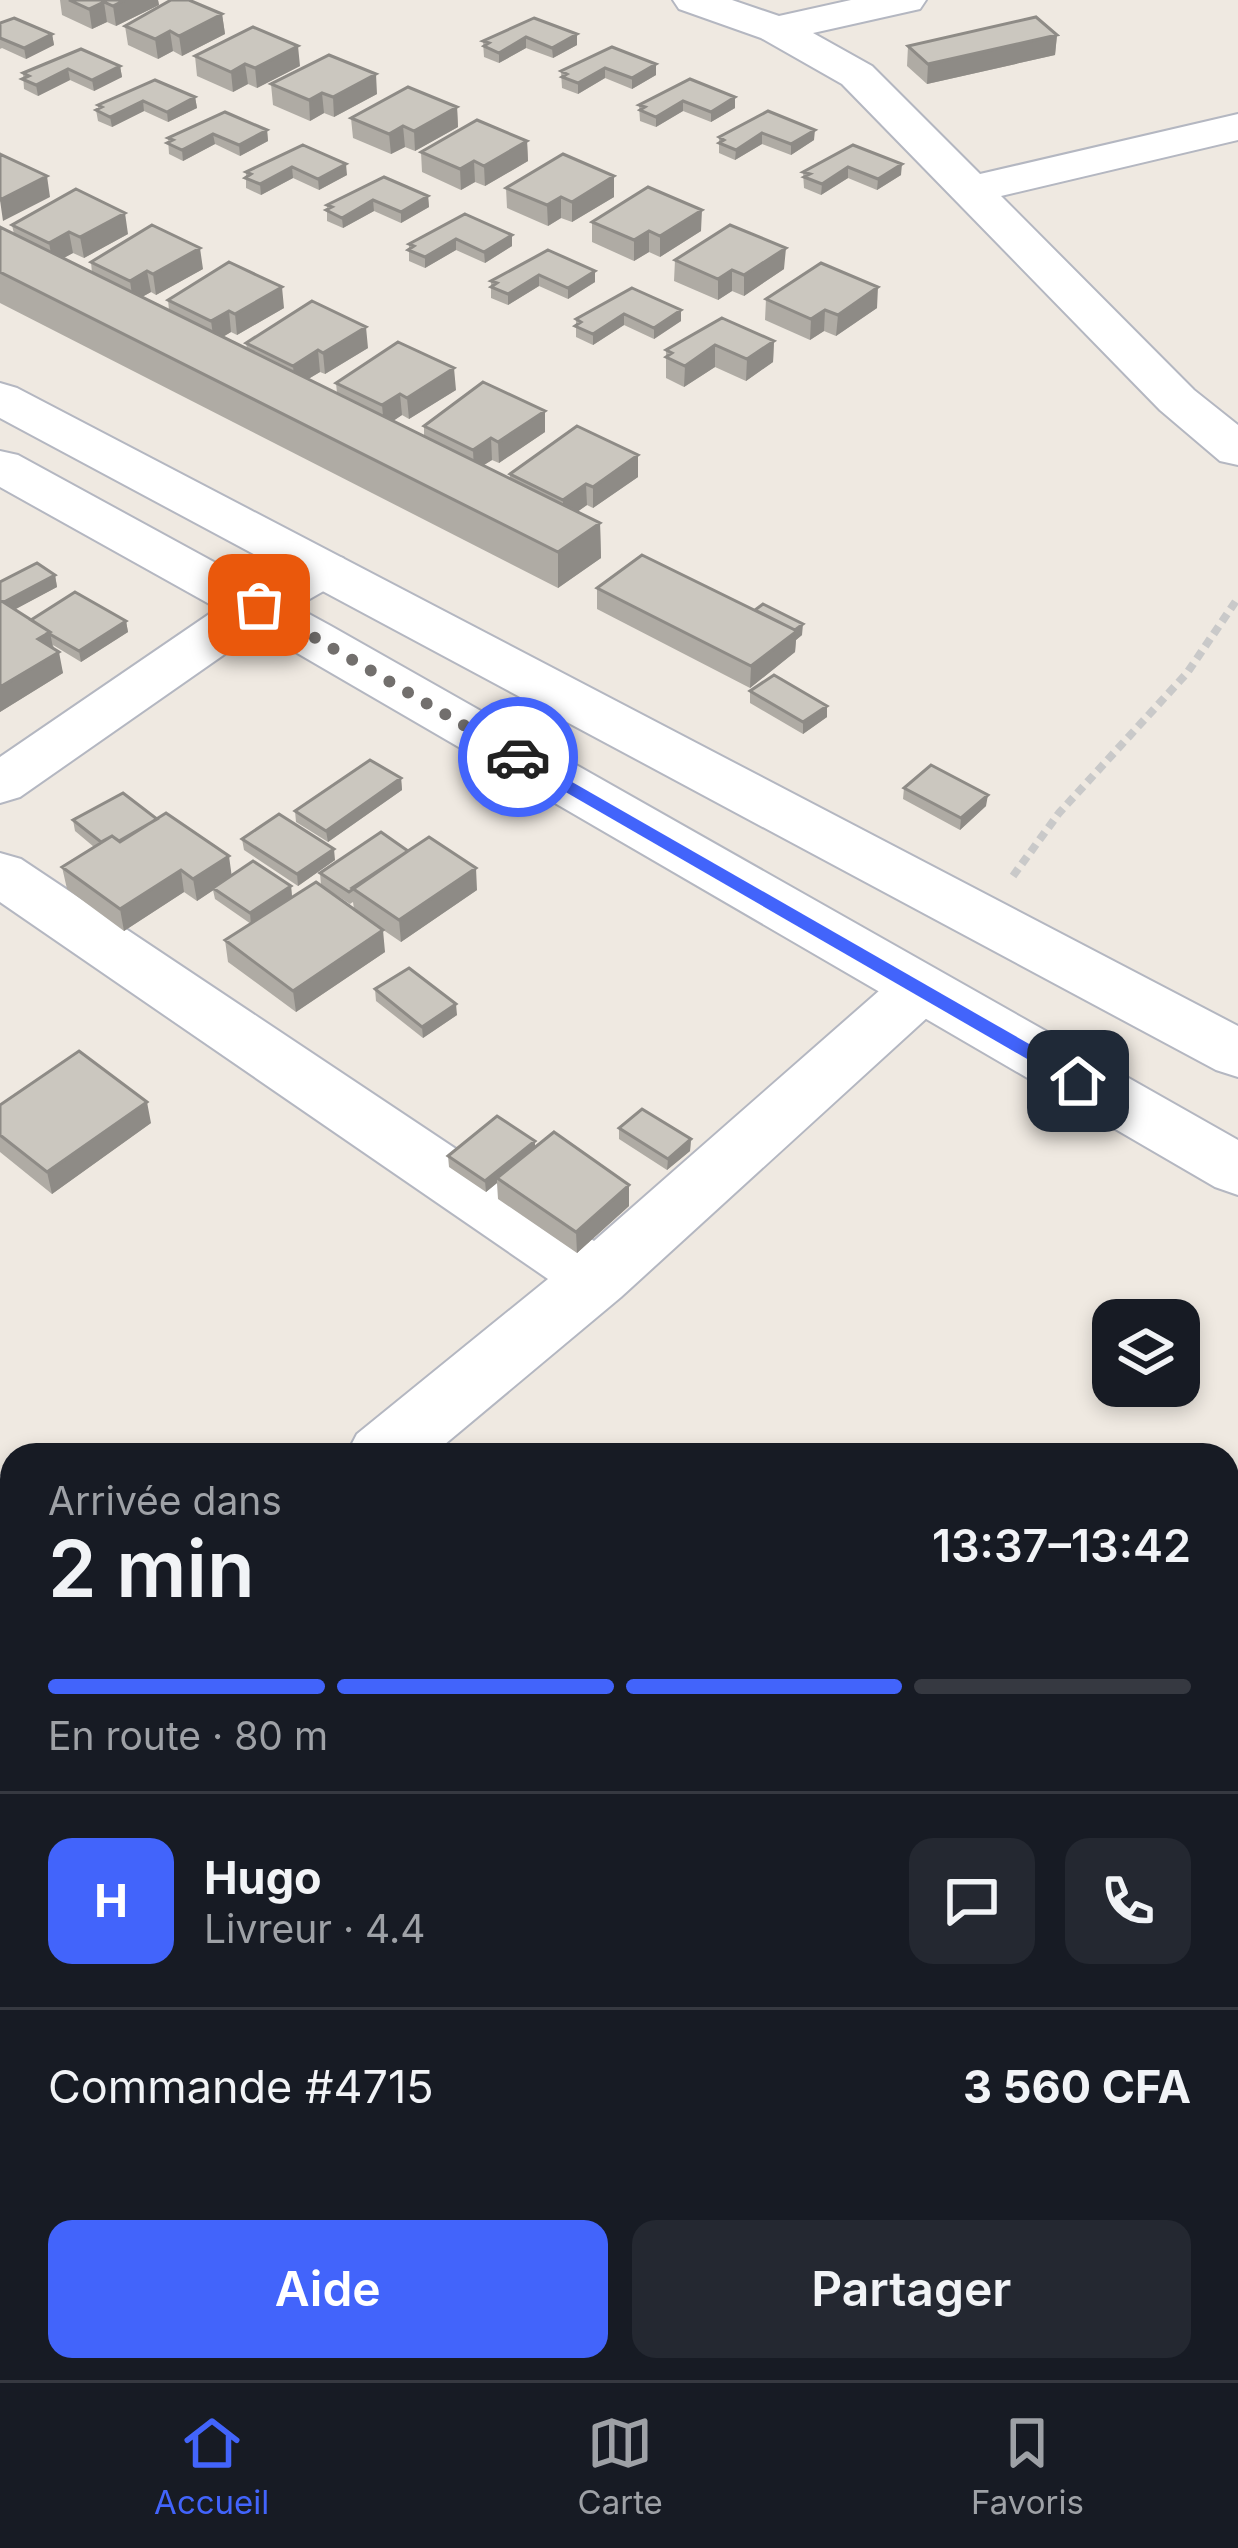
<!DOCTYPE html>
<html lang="fr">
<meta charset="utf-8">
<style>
:root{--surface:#171b24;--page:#242831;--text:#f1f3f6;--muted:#9ea1a6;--line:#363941;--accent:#4264fb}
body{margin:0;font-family:Inter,sans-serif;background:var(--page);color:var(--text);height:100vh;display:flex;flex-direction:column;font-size:45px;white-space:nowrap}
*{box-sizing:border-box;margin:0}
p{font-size:39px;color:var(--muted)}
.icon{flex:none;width:66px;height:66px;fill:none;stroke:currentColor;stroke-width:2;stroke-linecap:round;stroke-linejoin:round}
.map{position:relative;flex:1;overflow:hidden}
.side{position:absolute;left:0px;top:1443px;width:1239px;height:939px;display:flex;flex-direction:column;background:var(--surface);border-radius:36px 36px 0 0;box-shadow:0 6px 18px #0003}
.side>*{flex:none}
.controls{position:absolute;left:1092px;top:1299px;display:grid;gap:24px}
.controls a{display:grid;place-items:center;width:108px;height:108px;border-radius:24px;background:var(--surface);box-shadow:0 6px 18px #0003;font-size:60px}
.pin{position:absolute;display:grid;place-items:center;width:102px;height:102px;color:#fff;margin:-51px;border-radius:24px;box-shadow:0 6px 18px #0006}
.courier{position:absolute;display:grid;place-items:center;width:120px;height:120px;margin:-60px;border:9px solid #4264fb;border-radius:50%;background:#fff;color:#222;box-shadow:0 3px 15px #0007}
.head em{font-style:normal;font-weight:600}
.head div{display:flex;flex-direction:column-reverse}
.head{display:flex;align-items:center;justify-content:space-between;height:204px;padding:0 48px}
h1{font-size:78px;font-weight:600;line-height:90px}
.bar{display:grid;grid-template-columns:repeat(4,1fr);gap:18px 12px;align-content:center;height:144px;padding:0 48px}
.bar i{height:15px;border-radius:9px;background:var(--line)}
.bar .selected{background:var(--accent)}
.bar p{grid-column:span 4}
.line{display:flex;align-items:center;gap:30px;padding:0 48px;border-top:3px solid var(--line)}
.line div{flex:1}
.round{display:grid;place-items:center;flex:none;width:126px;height:126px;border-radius:24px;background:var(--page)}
.action{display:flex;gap:24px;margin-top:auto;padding:24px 48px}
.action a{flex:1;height:138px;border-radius:24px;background:var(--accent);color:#fff;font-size:48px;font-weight:600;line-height:138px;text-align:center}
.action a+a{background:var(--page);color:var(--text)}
.menu{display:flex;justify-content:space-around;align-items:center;height:168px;border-top:3px solid var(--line);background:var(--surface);font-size:33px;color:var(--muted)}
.menu a{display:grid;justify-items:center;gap:6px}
.menu .selected{color:var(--accent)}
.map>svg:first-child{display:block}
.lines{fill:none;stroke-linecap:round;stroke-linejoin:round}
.minor-casing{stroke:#b4b7c1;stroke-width:4}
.secondary-casing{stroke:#b4b7c1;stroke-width:4}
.path{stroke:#c9c9c9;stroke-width:8;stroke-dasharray:9 6;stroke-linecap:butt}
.minor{fill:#fff;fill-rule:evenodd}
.secondary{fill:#fff;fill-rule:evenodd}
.wall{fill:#afaba4}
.shaded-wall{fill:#8e8b86}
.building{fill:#cbc7bf;stroke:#8e8b86;stroke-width:3}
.route{fill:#4264fb}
.done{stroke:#726f6d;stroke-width:12;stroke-dasharray:0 21.6}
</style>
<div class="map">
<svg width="1238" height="2380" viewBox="0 0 1238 2380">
<rect width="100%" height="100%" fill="#efe9e1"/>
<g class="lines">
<g class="minor-casing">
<path id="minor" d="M673,0H732L779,16L851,0H926L920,9L813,33L872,66L980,174L1238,114V140L1001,196L1194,390L1238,425V465L1220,461L1160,410L842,84L761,38L679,9Z
M324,553L343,558L350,569L343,580L278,617L20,797L0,803V757L240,593L305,558Z
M0,853L21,859L594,1241L896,976L918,969L940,976L949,991L940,1006L621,1297L432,1455H346L357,1434L548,1279L0,902Z
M0,1476L12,1480V1547L0,1543Z
M12,1727V1803L0,1807V1731Z
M0,2108L12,2113V2207L0,2202Z
M156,2370H253L257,2380H160Z"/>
</g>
<g class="secondary-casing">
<path id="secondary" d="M0,383L17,388L1238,1026V1077L1216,1070L0,418Z
M0,451L18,455L331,626L1238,1140V1195L1215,1187L292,650L0,487Z"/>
</g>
<path class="path" d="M1013,876L1059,813L1187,673L1238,598"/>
<use href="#minor" class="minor"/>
<use href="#secondary" class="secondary"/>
</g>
<path class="wall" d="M60,0H158L159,5L116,26L107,22L92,29L62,15Z
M222,14L225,34L182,56L173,51L158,59L128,45L125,26Z
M534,18L577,45L553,58L526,48L499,63L484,57L483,41Z
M0,23L52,34L54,45L26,59L2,48L0,49Z
M1057,35L1055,55L927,84L907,66L908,46Z
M195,56L300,66L257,88L248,84L233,92L197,76Z
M656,64V75L632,89L605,78L578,94L562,88L561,71Z
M120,66L122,77L94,91L70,80L38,96L24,89L23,73Z
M271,84L377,94L334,117L324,113L310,121L273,105Z
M195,97L197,108L168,122L144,111L112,127L98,121L96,110L98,109V105Z
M735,97V108L711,122L683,111L656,127L640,121L639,105Z
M457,107L458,127L415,151L405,147L391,154L353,138L351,118Z
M768,111L814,140L791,155L762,144L735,160L719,153V137Z
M267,130L268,141L240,156L215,144L183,161L169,154L168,138Z
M527,141L528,161L485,186L475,182L461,190L422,172L421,152Z
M303,145L347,175L319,190L293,178L261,195L246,188V172Z
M853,145L901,175L877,190L848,178L821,195L804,188L803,172Z
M614,176V197L572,222L561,218L548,226L507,208L506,188Z
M428,196L429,207L401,223L374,211L343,228L327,221V205Z
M592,222L701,231L660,257L649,252L634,261L592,242Z
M12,225L128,234L84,258L73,253L63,258L92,273L91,262L203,269L156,295L151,292L142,297L169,310L168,300L284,308L237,335L231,332L223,337L247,349L246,343L368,348L325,374L320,372L308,379L337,393L336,383L456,390L409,419L402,415L393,421L424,436V426L545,432L499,463L492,460L484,465L510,478V474L638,477L593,508L587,505L578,511L600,523L601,558L558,588L0,303V227L14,234Z
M512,235V246L485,263L456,250L425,268L409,261V244Z
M675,260L784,269L744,296L732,291L718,300L674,281Z
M595,271V282L568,299L539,286L508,305L491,298V281Z
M766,299L877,308L836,336L824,331L810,340L765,320Z
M681,310V321L654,339L624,325L593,345L576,337V319Z
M774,341L773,362L746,381L715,367L684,387L666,378V350Z
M55,575L57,587L15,609L31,620L126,621L128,632L81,662L53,645L63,673L0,712V582Z
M597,588L802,635L796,640L795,652L750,688L597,609Z
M750,691L827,717L803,734L750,703Z
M401,778L402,790L328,842L296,822L295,811Z
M904,788L986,806L960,830L903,799Z
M73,820L231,875L291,886L292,897L354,909L353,902L350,904L321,885L320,873L408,851L477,890L401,942L373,923L385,952L296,1012L228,962L225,940L251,924L215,899L213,890L197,901L184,892L124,931L67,889L62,867L94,847L75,831Z
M242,839L335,860L298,886L244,850Z
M375,989L457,1015L423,1038L376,1001Z
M0,1105L151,1123L52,1194L0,1152Z
M619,1128L691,1139L690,1151L667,1170L619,1139Z
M535,1147L629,1206L577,1253L498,1199L497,1183L486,1192L449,1167L448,1156Z"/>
<path class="shaded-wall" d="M125,0H158L159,5L116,26L113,6Z
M104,2L107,22L92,29L89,9Z
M222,14L225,34L182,56L179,36Z
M170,31L173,51L158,59L155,39Z
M52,34L54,45L26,59L24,48Z
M577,34V45L553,58L552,48Z
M1057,35L1055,55L927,84L928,64Z
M526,37V48L499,63V53Z
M298,46L300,66L257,88L255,68Z
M245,64L248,84L233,92L231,72Z
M656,64V75L632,89V78Z
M120,66L122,77L94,91L92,80Z
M605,68V78L578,94V83Z
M68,69L70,80L38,96L36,85Z
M376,74L377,94L334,117L333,97Z
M322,93L324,113L310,121L309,100Z
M195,97L197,108L168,122L167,112Z
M735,97V108L711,122V112Z
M143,101L144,111L112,127L110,117Z
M683,101V111L656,127V117Z
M457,107L458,127L415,151L414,131Z
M403,126L405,147L391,154L389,134Z
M267,130L268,141L240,156L239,145Z
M815,130L814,140L791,155V144Z
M762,133V144L735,160L736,150Z
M213,134L215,144L183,161L182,150Z
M527,141L528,161L485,186L484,166Z
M474,161L475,182L461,190L460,169Z
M346,164L347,175L319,190L318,179Z
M902,164L901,175L877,190L878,179Z
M292,167L293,178L261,195L260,184Z
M848,167V178L821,195L822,184Z
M47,176L50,197L3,221L0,200Z
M614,176V197L572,222V202Z
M428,196L429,207L401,223V212Z
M561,197V218L548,226L547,205Z
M373,200L374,211L343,228L342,218Z
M702,210L701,231L660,257V236Z
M125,213L128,234L84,258L80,237Z
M649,231V252L634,261V240Z
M69,232L73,253L53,264L49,243Z
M512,235V246L485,263L484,252Z
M456,239V250L425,268V257Z
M200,248L203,269L156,295L153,274Z
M786,248L784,269L744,296V275Z
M732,270V291L718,300V279Z
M147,271L151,292L133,302L130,281Z
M595,271V282L568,299V288Z
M539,275V286L508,305V294Z
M282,287L284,308L237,335L235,314Z
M878,287L877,308L836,336L838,315Z
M681,310V321L654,339V328Z
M825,310L824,331L810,340L811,319Z
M229,311L231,332L214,342L211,321Z
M624,314V325L593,345V334Z
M366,327L368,348L325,374L323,353Z
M774,341L773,362L746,381L747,359Z
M715,345V367L684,387L685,366Z
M318,350L320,372L295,387L293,366Z
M454,368L456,390L409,419L407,398Z
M400,394L402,415L384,427L382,405Z
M545,411V432L499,463L498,442Z
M491,438L492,460L474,471L473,450Z
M638,455V477L593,508V487Z
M586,484L587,505L563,522V500Z
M600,523L601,558L558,588V552Z
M55,575L57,587L1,617L0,604Z
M126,621L128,632L81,662L79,651Z
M803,624L802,635L796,640L795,652L750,688L751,666Z
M50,632L54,653L38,639Z
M59,652L63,673L0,712V687Z
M827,706V717L803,734V722Z
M401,778L402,790L328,842L326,831Z
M988,795L986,806L960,830L961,818Z
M334,849L335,860L298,886L297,874Z
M229,856L232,878L197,901L193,879Z
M476,868L477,890L401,942L399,920Z
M181,870L184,892L124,931L120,909Z
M291,886L292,897L251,925L250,913Z
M383,930L385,952L296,1012L293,991Z
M456,1004L457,1015L423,1038L422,1027Z
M147,1102L151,1123L52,1194L47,1172Z
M691,1139L690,1151L667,1170L668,1159Z
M535,1141V1152L497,1178V1183L486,1192L485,1181Z
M629,1185V1206L577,1253L576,1232Z"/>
<path class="building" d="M69,0H125L113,6L104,2L89,9Z
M171,0H189L222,14L179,36L170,31L155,39L125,26Z
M1036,17L1057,35L928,64L908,46Z
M14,18L52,34L24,48L0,38V23Z
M534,18L577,34L552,48L526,37L499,53L484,46L489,43L483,41Z
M253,27L298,46L255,68L245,64L231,72L195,56Z
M612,47L656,64L632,78L605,68L578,83L562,77L567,74L561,71Z
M81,49L120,66L92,80L68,69L36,85L22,79L29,76L23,73Z
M329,55L376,74L333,97L322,93L309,100L271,84Z
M690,79L735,97L711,112L683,101L656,117L640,110L645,107L639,105Z
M155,80L195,97L167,112L143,101L110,117L96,110L102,107L98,105Z
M408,87L457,107L414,131L403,126L389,134L351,118Z
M768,111L815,130L791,144L762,133L736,150L719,143L724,140L719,137Z
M225,112L267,130L239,145L213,134L182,150L167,143L173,140L168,138Z
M477,120L527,141L484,166L474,161L460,169L421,152Z
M303,145L346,164L318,179L292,167L260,184L245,178L251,174L246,172Z
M853,145L902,164L878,179L848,167L822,184L804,177L810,174L803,172Z
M0,154L47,176L0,200Z
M563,154L614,176L572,202L561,197L547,205L506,188Z
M384,177L428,196L401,212L373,200L342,218L326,210L332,207L327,205Z
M648,187L702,210L660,236L649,231L634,240L592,222Z
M76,189L125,213L80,237L69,232L49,243L12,225Z
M465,214L512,235L484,252L456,239L425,257L408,250L414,246L409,244Z
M152,225L200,248L153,274L147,271L130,281L91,262Z
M730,225L786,248L744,275L732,270L718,279L675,260Z
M0,227L600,523L558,552L0,272Z
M548,250L595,271L568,288L539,275L508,294L491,287L497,283L491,281Z
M229,262L282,287L235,314L229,311L211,321L168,300Z
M821,263L878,287L838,315L825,310L811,319L766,299Z
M632,288L681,310L654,328L624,314L593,334L575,326L581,322L576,319Z
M312,301L366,327L323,353L318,350L293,366L246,343Z
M722,318L774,341L747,359L715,345L685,366L666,357L672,353L666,350Z
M398,342L454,368L407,398L400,394L382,405L336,383Z
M483,382L545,411L498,442L491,438L473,450L424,426Z
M577,426L638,455L593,487L586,484L563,500L510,474Z
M642,555L797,631L751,666L597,588Z
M37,563L55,575L4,602L0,600V582Z
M75,592L126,621L79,651L48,633L50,632L31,620Z
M0,600L50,632L38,639L59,652L0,687Z
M763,604L803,624L795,630L755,610Z
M774,675L827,706L803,722L750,691Z
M370,760L401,778L326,831L295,811Z
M931,765L988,795L961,818L904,788Z
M123,793L157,819L119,841L112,836L101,842L73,820Z
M166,813L229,856L193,879L181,870L120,909L62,867L112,836L120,842Z
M279,814L334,849L297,874L242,839Z
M381,832L408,851L349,892L320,873Z
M429,837L476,868L399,920L352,888Z
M253,861L291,886L250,913L213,888Z
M316,882L383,930L293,991L225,940Z
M409,968L456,1004L422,1027L375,989Z
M79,1051L147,1102L47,1172L0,1135V1105Z
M642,1109L691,1139L668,1159L619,1128Z
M497,1116L535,1141L485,1181L448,1156Z
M554,1132L629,1185L576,1232L497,1178Z"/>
<path class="route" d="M518,751L1085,1076V1085H1072L512,761L510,757Z"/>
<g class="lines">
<path class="done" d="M259,605L518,757"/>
</g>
</svg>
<div class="controls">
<a><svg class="icon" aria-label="layers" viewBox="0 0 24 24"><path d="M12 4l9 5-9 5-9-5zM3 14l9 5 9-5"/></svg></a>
</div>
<div class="pin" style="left:259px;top:605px;background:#ea580c"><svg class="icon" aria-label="bag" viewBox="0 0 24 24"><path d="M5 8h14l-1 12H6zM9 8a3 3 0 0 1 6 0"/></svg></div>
<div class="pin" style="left:1078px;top:1081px;background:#1f2937"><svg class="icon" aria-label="home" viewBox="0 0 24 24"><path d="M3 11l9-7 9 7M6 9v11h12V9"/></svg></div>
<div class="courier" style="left:518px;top:757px"><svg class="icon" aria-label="car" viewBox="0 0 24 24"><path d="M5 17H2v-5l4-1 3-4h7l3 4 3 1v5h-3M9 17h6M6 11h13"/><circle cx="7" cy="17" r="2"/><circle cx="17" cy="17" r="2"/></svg></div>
<section class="side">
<div class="head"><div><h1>2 min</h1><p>Arrivée dans</p></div><em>13:37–13:42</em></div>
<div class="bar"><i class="selected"></i><i class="selected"></i><i class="selected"></i><i></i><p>En route · 80 m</p></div>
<div class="line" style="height:216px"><b class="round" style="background:var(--accent);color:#fff">H</b><div><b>Hugo</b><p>Livreur · 4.4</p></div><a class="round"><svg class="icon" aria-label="chat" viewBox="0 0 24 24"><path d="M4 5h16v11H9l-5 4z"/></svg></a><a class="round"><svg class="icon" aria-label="phone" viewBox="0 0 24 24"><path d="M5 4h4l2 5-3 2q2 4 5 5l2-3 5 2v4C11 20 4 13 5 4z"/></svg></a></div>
<div class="line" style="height:156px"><div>Commande #4715</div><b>3 560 CFA</b></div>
<div class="action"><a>Aide</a><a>Partager</a></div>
</section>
</div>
<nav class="menu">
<a class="selected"><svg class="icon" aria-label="home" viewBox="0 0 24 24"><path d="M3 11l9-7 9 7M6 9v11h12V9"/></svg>Accueil</a>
<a><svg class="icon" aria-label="map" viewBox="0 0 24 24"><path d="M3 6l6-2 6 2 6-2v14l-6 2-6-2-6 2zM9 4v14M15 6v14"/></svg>Carte</a>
<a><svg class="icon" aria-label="saved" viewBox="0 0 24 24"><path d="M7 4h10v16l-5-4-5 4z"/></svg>Favoris</a>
</nav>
